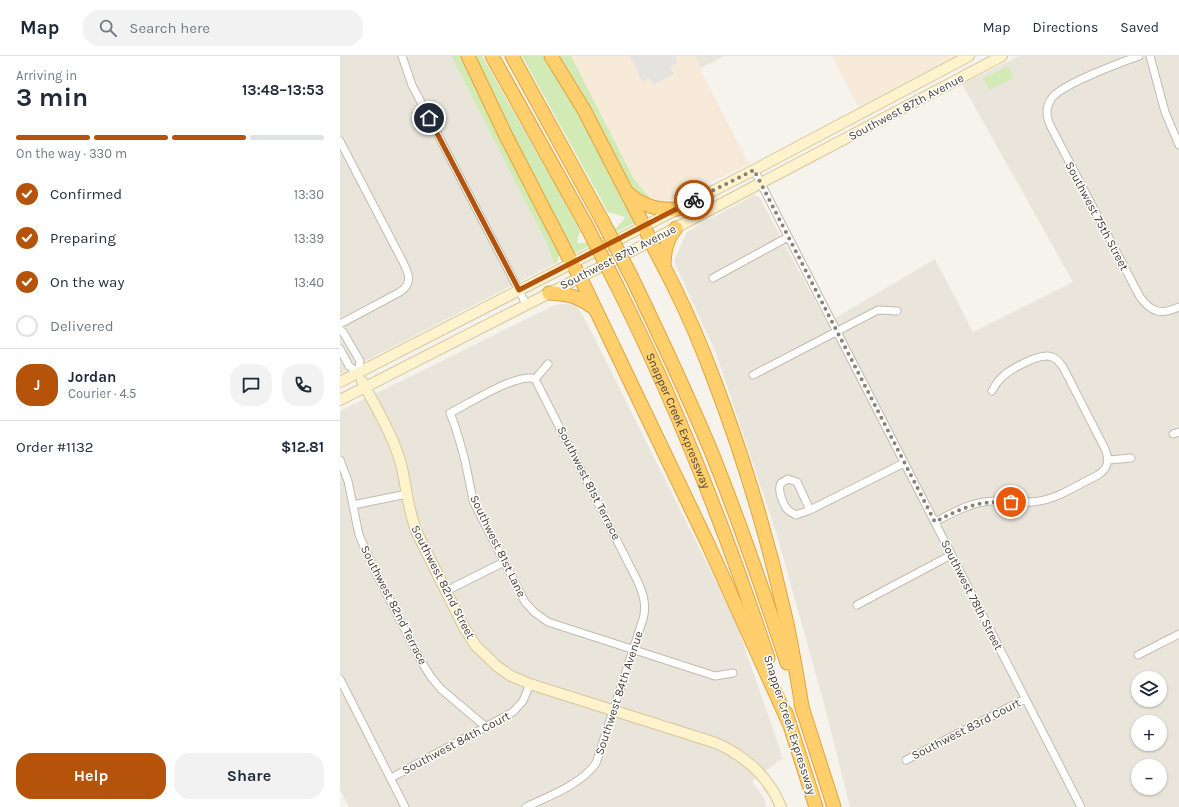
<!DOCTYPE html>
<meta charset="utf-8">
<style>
:root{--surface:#fff;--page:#f2f2f3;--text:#1f2937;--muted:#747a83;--line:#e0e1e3;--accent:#b45309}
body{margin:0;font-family:Karla,sans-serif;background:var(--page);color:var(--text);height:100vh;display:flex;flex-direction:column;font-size:15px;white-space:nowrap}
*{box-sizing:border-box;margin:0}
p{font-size:13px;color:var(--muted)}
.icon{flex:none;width:22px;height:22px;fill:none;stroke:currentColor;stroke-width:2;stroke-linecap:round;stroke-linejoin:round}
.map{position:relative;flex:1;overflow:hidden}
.side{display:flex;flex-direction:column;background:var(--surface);width:340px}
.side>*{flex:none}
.tools{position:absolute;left:791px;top:615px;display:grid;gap:8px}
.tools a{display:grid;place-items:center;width:36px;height:36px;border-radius:50%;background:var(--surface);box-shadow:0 1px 3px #0004;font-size:20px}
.pin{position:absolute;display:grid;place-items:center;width:34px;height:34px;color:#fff;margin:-17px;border:2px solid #fff;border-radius:50%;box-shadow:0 1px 4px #0007}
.courier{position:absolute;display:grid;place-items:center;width:40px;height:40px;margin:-20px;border:3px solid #b45309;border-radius:50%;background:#fff;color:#222;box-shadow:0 1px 5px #0007}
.head em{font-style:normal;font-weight:700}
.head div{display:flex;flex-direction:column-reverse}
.head{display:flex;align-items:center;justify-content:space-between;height:68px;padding:0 16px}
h1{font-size:26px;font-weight:700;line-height:30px}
.bar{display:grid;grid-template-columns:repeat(4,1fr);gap:6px 4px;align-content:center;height:48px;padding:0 16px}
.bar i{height:5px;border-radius:3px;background:var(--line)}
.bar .current{background:var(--accent)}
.bar p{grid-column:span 4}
.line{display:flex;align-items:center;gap:10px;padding:0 16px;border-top:1px solid var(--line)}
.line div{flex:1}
.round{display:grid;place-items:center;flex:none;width:42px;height:42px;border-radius:16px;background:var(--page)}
ol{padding:0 16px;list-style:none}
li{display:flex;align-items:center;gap:12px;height:44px}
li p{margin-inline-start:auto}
li .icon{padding:4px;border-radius:50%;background:var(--accent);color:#fff;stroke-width:4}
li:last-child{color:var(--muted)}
li i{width:22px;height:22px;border:2px solid var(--line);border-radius:50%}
.cta{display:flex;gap:8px;margin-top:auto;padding:8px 16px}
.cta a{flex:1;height:46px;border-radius:16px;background:var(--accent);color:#fff;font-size:16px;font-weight:700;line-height:46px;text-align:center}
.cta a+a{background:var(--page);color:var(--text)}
header{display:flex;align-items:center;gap:24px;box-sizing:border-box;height:56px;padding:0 20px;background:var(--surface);border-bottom:1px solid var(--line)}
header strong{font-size:19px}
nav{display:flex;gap:22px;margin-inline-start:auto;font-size:14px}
.search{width:280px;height:36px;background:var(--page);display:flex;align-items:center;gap:10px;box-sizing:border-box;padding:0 14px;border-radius:16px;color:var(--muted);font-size:15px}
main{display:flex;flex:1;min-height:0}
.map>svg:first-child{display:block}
.residential{fill:#eae5da;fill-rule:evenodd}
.commercial{fill:#f7ead8}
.green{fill:#d2eab5}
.parking{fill:#e5e3e0}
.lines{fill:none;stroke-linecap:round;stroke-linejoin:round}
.street-casing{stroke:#c2bbae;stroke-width:9}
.secondary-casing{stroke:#d6c79b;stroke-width:12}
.highway-casing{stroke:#e0a43c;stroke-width:15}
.street{stroke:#fff;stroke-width:7}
.secondary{stroke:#fff3cd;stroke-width:10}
.highway{stroke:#ffcf6e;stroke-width:13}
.highway-bridge-casing{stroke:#e0a43c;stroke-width:15;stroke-linecap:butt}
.highway-bridge{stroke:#ffcf6e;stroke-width:13}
.done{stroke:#878178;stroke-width:4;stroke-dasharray:0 7.2}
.route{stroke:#b45309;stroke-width:5}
.labels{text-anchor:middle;stroke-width:3;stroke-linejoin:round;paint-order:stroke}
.street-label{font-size:12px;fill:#4b4439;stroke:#fff}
</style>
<header>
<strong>Map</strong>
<div class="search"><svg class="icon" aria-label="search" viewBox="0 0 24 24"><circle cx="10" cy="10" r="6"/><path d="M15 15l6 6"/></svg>Search here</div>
<nav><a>Map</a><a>Directions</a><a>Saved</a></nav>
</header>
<main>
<section class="side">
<div class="head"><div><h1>3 min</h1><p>Arriving in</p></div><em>13:48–13:53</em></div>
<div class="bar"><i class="current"></i><i class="current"></i><i class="current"></i><i></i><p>On the way · 330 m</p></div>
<ol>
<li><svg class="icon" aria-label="check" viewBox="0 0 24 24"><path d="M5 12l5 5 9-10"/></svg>Confirmed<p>13:30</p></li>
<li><svg class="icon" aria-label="check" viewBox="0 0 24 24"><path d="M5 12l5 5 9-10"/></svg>Preparing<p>13:39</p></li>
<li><svg class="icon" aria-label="check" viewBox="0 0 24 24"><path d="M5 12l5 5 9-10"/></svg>On the way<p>13:40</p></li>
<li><i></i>Delivered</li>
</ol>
<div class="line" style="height:72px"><b class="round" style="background:var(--accent);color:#fff">J</b><div><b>Jordan</b><p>Courier · 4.5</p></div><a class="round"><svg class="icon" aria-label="chat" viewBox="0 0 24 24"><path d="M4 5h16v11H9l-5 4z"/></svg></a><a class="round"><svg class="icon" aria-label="phone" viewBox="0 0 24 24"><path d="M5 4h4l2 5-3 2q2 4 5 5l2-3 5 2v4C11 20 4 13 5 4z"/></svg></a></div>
<div class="line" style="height:52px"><div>Order #1132</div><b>$12.81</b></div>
<div class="cta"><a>Help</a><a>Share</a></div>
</section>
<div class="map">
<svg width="839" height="751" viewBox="0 0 839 751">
<rect width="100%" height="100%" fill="#f6f3ec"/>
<path class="residential" d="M0,0H111L208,190L214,208L0,318Z
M355,0H385L361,12Z
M679,0H839V751H510L483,644L437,479L377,300L334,205L347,176L414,139L420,142L487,267L595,203L633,276L733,226L622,28ZM798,622H820V644H798ZM798,666H820V688H798ZM798,710H820V732H798Z
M220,248H229L237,250L248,269L395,564L443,702L412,725L425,744L426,751H9L0,734V355L211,251Z"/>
<path class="commercial" d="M231,0H355L361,12L360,13L409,108L333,143L320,146H316L310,142L294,123Z
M492,0H617L518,51Z"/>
<path class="green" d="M111,0H123L220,197L217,207L214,208L208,190Z
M133,0H142L213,125L240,175L237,187C252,189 278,175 285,161L268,156L182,0H206L219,19L296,166L234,198L192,115L169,76Z
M216,0H231L294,123L310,142L314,145V150L293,136Z
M668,10L674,22L649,34L643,23Z"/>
<path class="parking" d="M290,0H335L338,6L330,11L334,18L313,29L309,22L303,26Z"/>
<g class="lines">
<g class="street-casing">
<path id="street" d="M62,0L72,29L186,248
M799,0C782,6 722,28 712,42C705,51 706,61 711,71L800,241C812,257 821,259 839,251
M810,0L825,56L839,89
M0,85L63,206C69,218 73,227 60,236L0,268
M414,114L741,751
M373,222L448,181
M0,274L3,276L20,305L18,317L9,310L0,293
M413,319L538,254L557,255
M195,323C178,316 128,348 110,357C116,371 120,386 124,401C128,417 130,432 134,447L185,546L194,556L208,566L375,620L393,617
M195,323L208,308
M833,378L839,376
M0,404L8,425L19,479L34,513L81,605L91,621L101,633L146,671
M769,404L791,402
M13,449L67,438
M470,454L456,459C453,457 450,456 448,454C443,449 437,433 441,427L448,423L457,426L470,454L564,407
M595,466C614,456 633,445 655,445C670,445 684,448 699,445C719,442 739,428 758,419C769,412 770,403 764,391L723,311C720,307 716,302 712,301C700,296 669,314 661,322C657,326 654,331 652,335
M106,535L164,506
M517,549L611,499
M798,599L839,578
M0,623L65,751
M566,704L685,643
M51,722L173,656L183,645L190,628
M186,751C209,740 242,728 256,707L303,563C307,549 303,537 297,524L195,323"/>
</g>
<g class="secondary-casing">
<path id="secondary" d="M22,325C36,352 53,379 61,408C67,432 68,457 78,479L125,573L136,590L158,611L171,620L190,628L376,687C405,700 429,721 441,751
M0,326L414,114L629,0
M0,344L288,197L662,0"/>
</g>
<g class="highway-casing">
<g id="highway">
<path d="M128,0L165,78L229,202L240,221L368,488L448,665"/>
<path d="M152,0L247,171"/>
<path d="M172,0L262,164"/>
<path d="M211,0L244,54L304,170C313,193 326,213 336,235C350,263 362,292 373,321C402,397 426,475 444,555C452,588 457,622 463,656"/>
<path d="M288,137C303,151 319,154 338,153"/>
<path d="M324,211C324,196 326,185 336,172"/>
<path d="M292,222C319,278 345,334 369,390C398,461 423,534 447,607"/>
<path id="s1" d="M277,230C337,350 386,475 428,602"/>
<path d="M209,237C228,238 238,240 254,252"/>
<path d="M461,648L494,751"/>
<path d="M446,657L476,751"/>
</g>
</g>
<use href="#street" class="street"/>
<use href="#secondary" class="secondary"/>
<use href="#highway" class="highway"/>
<g class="highway-bridge-casing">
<path id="highway-bridge" d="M262,164L292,222
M247,171L277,230"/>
</g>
<use href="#highway-bridge" class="highway-bridge"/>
</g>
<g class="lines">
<path class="done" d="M354,144L414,114L595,466C624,451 636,445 671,446"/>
<path class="route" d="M89,62L179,234L354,144"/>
</g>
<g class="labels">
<g class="street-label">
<text transform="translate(566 51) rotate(-28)" y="4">Southwest 87th Avenue</text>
<text transform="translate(757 160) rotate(62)" y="4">Southwest 75th Street</text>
<text transform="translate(278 201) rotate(-27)" y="4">Southwest 87th Avenue</text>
<text dy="4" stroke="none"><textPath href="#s1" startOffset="148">Snapper Creek Expressway</textPath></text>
<text transform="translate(249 427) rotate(63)" y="4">Southwest 81st Terrace</text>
<text transform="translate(158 490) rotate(64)" y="4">Southwest 81st Lane</text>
<text transform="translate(103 526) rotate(63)" y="4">Southwest 82nd Street</text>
<text transform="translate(632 539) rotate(63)" y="4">Southwest 78th Street</text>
<text transform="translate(54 549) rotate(63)" y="4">Southwest 82nd Terrace</text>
<text transform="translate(279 637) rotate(-72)" y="4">Southwest 84th Avenue</text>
<text transform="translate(450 669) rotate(72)" y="4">Snapper Creek Expressway</text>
<text transform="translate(626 673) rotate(-27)" y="4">Southwest 83rd Court</text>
<text transform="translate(116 687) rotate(-28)" y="4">Southwest 84th Court</text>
</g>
</g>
</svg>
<div class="tools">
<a><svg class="icon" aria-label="layers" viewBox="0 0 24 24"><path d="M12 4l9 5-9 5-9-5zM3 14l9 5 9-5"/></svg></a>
<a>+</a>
<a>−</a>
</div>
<div class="pin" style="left:671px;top:446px;background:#ea580c"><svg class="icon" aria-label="bag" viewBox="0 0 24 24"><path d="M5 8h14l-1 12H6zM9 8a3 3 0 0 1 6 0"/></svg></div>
<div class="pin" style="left:89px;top:62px;background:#1f2937"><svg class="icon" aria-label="home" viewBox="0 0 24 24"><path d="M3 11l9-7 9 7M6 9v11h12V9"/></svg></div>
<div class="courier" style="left:354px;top:144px"><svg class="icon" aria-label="bike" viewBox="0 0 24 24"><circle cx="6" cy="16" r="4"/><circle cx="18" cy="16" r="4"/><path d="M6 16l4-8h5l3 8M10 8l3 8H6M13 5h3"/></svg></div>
</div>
</main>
